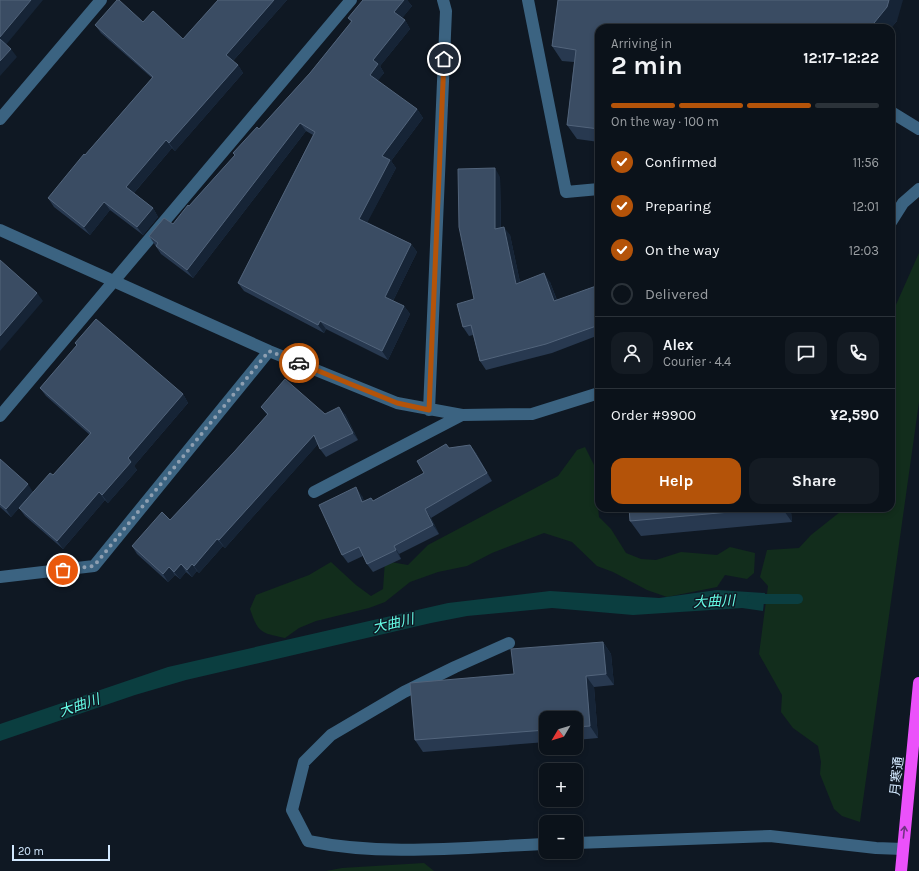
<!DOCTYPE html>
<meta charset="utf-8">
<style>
:root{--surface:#0b121a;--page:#141b23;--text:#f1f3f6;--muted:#9a9ea2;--line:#2b3239;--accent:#b45309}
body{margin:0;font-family:Karla,"Noto Sans JP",sans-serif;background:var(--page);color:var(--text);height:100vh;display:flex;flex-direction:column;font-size:15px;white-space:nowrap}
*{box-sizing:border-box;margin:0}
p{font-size:13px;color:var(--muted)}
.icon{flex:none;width:22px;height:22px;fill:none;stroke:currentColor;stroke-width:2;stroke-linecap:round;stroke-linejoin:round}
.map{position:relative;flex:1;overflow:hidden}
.drawer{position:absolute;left:595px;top:24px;width:300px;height:488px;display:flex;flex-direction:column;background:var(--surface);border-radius:12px;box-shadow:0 2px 6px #0003,0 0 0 1px var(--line)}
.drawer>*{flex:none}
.needle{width:26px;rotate:232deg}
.fabs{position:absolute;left:539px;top:711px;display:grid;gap:8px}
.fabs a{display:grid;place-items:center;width:44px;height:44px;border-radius:8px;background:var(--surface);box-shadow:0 2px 6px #0003,0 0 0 1px var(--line);font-size:20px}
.scale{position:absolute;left:12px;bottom:10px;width:98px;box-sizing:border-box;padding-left:4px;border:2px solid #d2e8fe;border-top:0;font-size:11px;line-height:14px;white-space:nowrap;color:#d2e8fe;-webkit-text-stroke:3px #0f1823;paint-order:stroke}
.pin{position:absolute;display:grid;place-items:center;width:34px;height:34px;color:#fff;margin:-17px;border:2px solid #fff;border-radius:50%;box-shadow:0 1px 4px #0007}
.courier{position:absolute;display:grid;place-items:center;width:40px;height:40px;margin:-20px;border:3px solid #b45309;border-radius:50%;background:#fff;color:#222;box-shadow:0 1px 5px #0007}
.head em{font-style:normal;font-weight:700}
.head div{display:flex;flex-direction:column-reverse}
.head{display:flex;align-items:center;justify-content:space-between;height:68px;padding:0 16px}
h1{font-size:26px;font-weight:700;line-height:30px}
.bar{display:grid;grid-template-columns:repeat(4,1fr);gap:6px 4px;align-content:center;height:48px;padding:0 16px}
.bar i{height:5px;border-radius:3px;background:var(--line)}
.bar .on{background:var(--accent)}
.bar p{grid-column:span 4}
.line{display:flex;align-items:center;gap:10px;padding:0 16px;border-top:1px solid var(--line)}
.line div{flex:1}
.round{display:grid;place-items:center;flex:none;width:42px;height:42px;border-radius:12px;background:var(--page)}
ol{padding:0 16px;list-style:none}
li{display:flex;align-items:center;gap:12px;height:44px}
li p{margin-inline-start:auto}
li .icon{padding:4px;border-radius:50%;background:var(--accent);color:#fff;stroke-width:4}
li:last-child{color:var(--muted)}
li i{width:22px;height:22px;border:2px solid var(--line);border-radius:50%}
.cta{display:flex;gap:8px;margin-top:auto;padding:8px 16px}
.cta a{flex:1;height:46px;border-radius:12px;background:var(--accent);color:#fff;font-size:16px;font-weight:700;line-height:46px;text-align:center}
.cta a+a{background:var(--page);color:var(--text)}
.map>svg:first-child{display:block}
.green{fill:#122d1c}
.water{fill:#0b3e40}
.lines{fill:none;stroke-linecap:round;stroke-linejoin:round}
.stream{stroke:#0b3e40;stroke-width:10}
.minor{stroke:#3b6381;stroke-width:12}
.highway{stroke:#eb51fa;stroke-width:12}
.wall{fill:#283950}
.shaded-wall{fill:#162436}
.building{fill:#3a4c63;stroke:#52647b}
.oneway{stroke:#723284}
.done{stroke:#8e9fb1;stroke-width:4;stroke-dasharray:0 7.2}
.route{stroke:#b45309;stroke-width:5}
.labels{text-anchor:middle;stroke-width:3;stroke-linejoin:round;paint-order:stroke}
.street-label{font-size:13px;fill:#d2e8fe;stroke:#0f1823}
.water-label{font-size:14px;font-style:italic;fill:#64fae4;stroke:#0f1823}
</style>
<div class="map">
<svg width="919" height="871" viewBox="0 0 919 871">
<rect width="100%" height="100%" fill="#0f1823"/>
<path class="green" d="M919,253V402L860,822L842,816L834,809L820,774L821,762L818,746L793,728L781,712L782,695L759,654L768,586L760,577L767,550L799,548L811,535L845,508H891V316Z
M585,447L594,465L599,517L611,529L626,553L641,559L656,560L681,552L717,555L730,547L755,553L754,573L747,579L725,575L717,587L667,597L647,590L613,572L597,566L572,542L544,533L492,553L467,566L438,572L410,582L385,602L369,608L316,621L299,628L285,638C261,633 258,633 250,609L256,595L309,575L331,562L356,585L371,596L383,589L385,561L408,565L428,545L558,476L577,450Z
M424,863L434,871H326L342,868Z"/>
<path class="water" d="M717,590L765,593L763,611L742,608L633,615L552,608L467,616L431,623L186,680L135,695L0,741V724L168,667L448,603L550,591L659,598Z"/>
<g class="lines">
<path class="stream" d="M752,599H798"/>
<path class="minor" d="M528,0L566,192L599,189
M891,112L919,129
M0,119L101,0
M891,222L903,203L919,189
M0,230L269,351L397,403L462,415L532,414L599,393
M429,410L446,11L443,0
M0,416L351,0
M314,492L462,415
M0,577L94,566L269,351
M509,643L455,667L404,692L331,735L304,762L292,810L308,841C386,857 467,847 546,844
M576,843L770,836L876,848L903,849"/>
<path class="highway" d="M901,871L919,683"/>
</g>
<path class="wall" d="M218,0H287L233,61L238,65L243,73L175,151L172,148L134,193L153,208L158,217L143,235L110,210L90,235L54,207L48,198L85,155L152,78L101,33L95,25L143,22L183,39Z
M363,0H407L412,6L402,18L405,20L410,29L380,66L384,73L377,81L417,109L423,118L391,161L396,168L367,222L411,244L417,252L393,301L404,306L410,314L388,360L326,329L324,333L244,291L238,283L313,135L306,131L193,278L161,254L149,236L173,224L235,155L233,153L259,129L310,73L351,22L348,18Z
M558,0L897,21L891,28H599V142L577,139L567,125L574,62L562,61L552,46Z
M500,177L501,228L510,235L520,282H550L557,300L599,285V335L552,353L486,370L480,361L473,335L469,336L463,327L474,299Z
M75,343L183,394L188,403L134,466L137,470L108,503L105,500L63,549L25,516L19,508L11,517L0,507V459L33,492L53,475L90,435L46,396L40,388L77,346Z
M261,407L325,414H345L358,440L326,457L320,449L318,444L225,548L223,546L199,573L197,571L192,577L186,572L180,579L175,575L168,582L137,554L132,546L170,520L234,452L267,415Z
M470,445L476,453L492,481L431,518L439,534L399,554L401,559L373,572L367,564L363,556L348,563L342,555L362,496L364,501L371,498L373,501L424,473L449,448Z
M629,508H799V512H791L792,522L641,536L630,521Z
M603,642L611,654L614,685L594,687L598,738L576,740V718H546V742L423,752L415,740L514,674Z"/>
<path class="shaded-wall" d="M31,0H43L5,46L0,39V37Z
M274,0H287L231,63L226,55Z
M404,0H407L412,6L400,21L394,12Z
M889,0H903L897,21L891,28H870Z
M405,20L410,29L380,66L384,73L375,84L370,75L373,60Z
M11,49L17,57L0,76V61Z
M238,65L243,73L175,151L169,143Z
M417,109L423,118L391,161L396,168L365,227L359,219L382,156Z
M300,123L306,131L193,278L187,270Z
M166,140L172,148L132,195L126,187Z
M495,168L500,177L501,237L495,229Z
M104,202L110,210L90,235L84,227Z
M153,208L158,217L143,235L137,227Z
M504,227L510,235L522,292L516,284Z
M411,244L417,252L391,305L385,297Z
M544,273L550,282L560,309L554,301Z
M37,293L43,301L0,351V336Z
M404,306L410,314L388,360L382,351Z
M320,321L326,329L324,333L318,325Z
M183,394L188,403L134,466L137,470L108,503L102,495L128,458Z
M339,407L345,414L358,440L353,433Z
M314,435L319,443L225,548L219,540Z
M470,445L476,453L492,481L487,473Z
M28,484L33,492L11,517L6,509Z
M356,487L362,496L368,510L362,502Z
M99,492L105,500L63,549L57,541Z
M782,508H788L791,512L792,522Z
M425,509L431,518L439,534L433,525Z
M217,539L223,546L199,573L194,566Z
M394,546L399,554L401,559L396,550Z
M181,564L186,572L180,579L174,572Z
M192,564L197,571L192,577L187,570Z
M169,567L175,575L168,582L163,574Z
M603,642L611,654L614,685L606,674Z
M586,676L594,687L598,738L590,726Z"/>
<path class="building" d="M0,0H31L0,37Z
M117,0H119L143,22L153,11L183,39L218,0H274L226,55L238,65L169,143L166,140L126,187L153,208L137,227L104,202L84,227L48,198L84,154L85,155L153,77L95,25Z
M363,0H404L394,12L405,20L373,60L378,64L370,75L417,109L382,156L390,160L359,219L411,244L385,297L404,306L382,351L320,321L318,325L238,283L315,132L300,123L187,270L156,246L158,243L149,236L164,218L173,224L188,205L189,206L235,155L233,153L257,127L259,129L310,73L352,21L348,18Z
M558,0H889L887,7L870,28H651L630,25V28H599V129L567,125L576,50L552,46Z
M0,39L11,49L0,61Z
M495,168V229L504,227L516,284L544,273L554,301L599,285V325L546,344L480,361L471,325L463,327L457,304L474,299L459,227L458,169Z
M0,260L37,293L0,336Z
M96,319L183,394L128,458L131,462L102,495L99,492L57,541L19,508L50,473L53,475L91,433L40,388L77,345L75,343Z
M285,379L325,414L339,407L353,433L320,449L314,435L219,540L217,539L194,566L192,564L187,570L181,564L174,572L169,567L163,574L132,546L162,512L170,520L234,452L268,414L261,407Z
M446,444L449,448L470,445L487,473L425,509L433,525L394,546L396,550L367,564L359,547L342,555L319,505L356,487L362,502L371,498L373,501L424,473L417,461Z
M0,459L28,484L6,509L0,504Z
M629,508H774L630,521Z
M603,642L606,674L586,676L590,726L576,727V718H546V730L415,740L410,683L514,674L511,649Z"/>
<defs><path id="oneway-shaft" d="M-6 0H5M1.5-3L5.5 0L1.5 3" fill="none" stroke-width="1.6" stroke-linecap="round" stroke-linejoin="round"/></defs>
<use class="oneway" href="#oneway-shaft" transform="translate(904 832) rotate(-84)"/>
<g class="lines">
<path class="done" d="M63,570L94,566L269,351L299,363"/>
<path class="route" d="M299,363L397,403L429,410L444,59"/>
</g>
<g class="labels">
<g class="street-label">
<text transform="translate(896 776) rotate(-84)" y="5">月寒通</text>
</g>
<g class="water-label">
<text transform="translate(714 601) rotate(-3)" y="5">大曲川</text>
<text transform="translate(393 623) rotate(-13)" y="5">大曲川</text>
<text transform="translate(79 705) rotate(-19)" y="5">大曲川</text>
</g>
</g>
</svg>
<div class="fabs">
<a><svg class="needle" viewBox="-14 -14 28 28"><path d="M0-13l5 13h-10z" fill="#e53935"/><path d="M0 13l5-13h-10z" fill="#9a9ea2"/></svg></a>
<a>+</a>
<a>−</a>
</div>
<div class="scale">20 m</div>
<div class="pin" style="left:63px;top:570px;background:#ea580c"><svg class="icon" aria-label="bag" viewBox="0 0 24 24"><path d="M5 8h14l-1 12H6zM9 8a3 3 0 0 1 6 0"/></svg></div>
<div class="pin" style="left:444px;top:59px;background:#1f2937"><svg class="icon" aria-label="home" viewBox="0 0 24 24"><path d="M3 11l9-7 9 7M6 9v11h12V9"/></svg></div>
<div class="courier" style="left:299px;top:363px"><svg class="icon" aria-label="car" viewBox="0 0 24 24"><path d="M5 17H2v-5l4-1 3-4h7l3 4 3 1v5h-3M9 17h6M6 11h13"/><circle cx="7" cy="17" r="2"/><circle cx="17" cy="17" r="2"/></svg></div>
<section class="drawer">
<div class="head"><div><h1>2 min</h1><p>Arriving in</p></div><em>12:17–12:22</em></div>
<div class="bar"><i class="on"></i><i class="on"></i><i class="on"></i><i></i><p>On the way · 100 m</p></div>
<ol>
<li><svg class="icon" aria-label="check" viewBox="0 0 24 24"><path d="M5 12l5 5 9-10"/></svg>Confirmed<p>11:56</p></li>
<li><svg class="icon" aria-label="check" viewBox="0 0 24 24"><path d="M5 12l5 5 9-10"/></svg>Preparing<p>12:01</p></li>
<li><svg class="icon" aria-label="check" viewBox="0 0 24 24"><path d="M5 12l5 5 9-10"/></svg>On the way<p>12:03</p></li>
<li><i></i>Delivered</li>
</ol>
<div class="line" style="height:72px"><a class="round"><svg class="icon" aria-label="person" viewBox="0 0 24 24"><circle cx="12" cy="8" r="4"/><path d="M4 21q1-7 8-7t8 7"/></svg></a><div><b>Alex</b><p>Courier · 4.4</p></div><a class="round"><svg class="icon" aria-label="chat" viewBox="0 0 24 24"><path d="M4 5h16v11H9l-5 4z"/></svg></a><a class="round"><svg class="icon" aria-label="phone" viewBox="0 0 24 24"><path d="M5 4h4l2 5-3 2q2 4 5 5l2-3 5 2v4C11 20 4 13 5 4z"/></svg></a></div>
<div class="line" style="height:52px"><div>Order #9900</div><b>¥2,590</b></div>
<div class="cta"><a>Help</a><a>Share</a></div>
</section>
</div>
